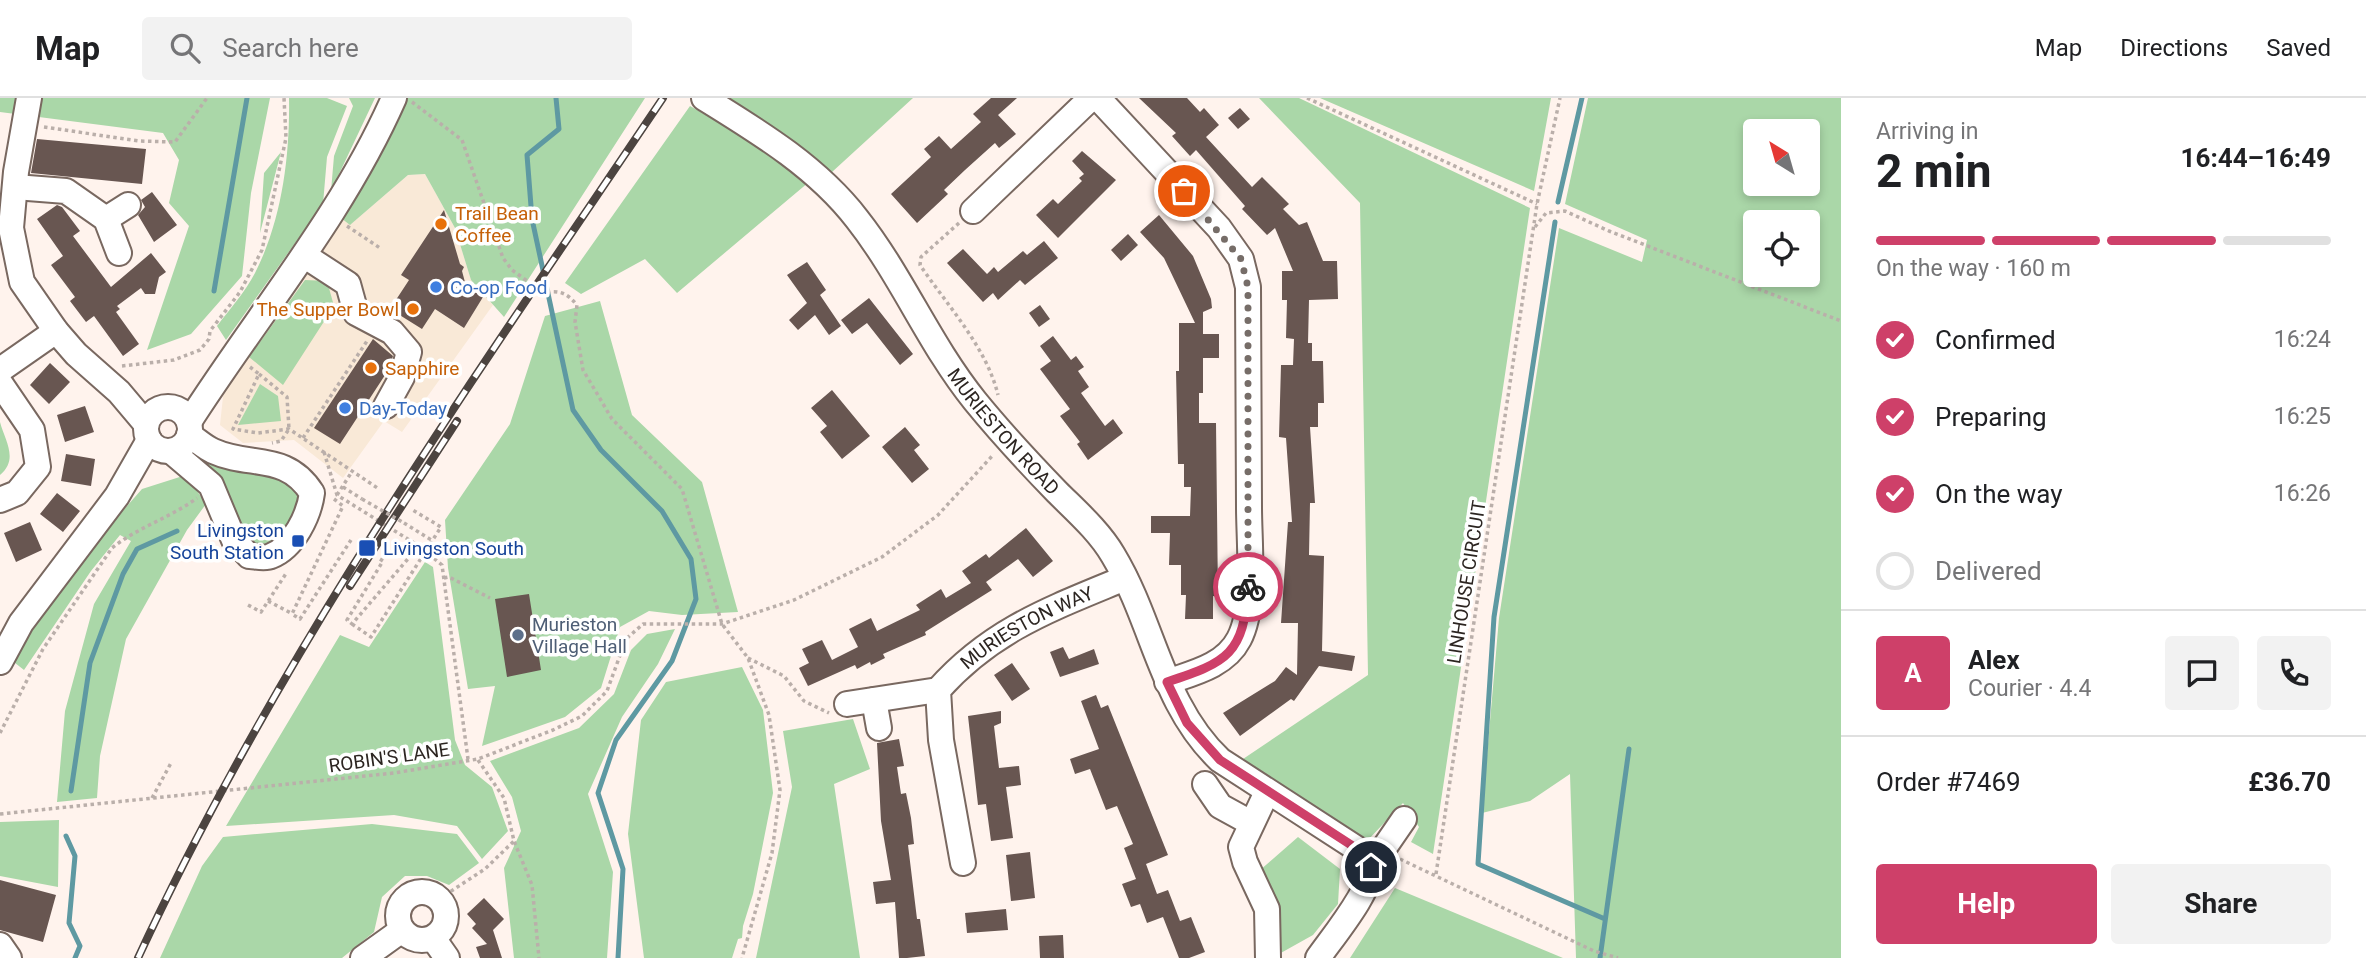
<!DOCTYPE html>
<meta charset="utf-8">
<style>
:root{--surface:#fff;--page:#f2f2f2;--text:#202124;--muted:#757577;--line:#e0e0e0;--accent:#ce4069}
body{margin:0;font-family:Roboto,sans-serif;background:var(--page);color:var(--text);height:100vh;display:flex;flex-direction:column;font-size:26px;white-space:nowrap}
*{box-sizing:border-box;margin:0}
p{font-size:23px;color:var(--muted)}
.icon{flex:none;width:38px;height:38px;fill:none;stroke:currentColor;stroke-width:2;stroke-linecap:round;stroke-linejoin:round}
.map{position:relative;flex:1;overflow:hidden}
.side{display:flex;flex-direction:column;background:var(--surface);width:525px}
.side>*{flex:none}
.needle{width:46px;rotate:323deg}
.controls{position:absolute;left:1743px;top:21px;display:grid;gap:14px}
.controls a{display:grid;place-items:center;width:77px;height:77px;border-radius:7px;background:var(--surface);box-shadow:0 4px 10px #0003;font-size:35px}
.pin{position:absolute;display:grid;place-items:center;width:60px;height:60px;color:#fff;margin:-30px;border:4px solid #fff;border-radius:50%;box-shadow:0 2px 7px #0007}
.courier{position:absolute;display:grid;place-items:center;width:70px;height:70px;margin:-35px;border:5px solid #ce4069;border-radius:50%;background:#fff;color:#222;box-shadow:0 2px 9px #0007}
.summary em{font-style:normal;font-weight:700}
.summary div{display:flex;flex-direction:column-reverse}
.summary{display:flex;align-items:center;justify-content:space-between;height:119px;padding:0 35px}
h1{font-size:46px;font-weight:700;line-height:52px}
.bar{display:grid;grid-template-columns:repeat(4,1fr);gap:10px 7px;align-content:center;height:84px;padding:0 35px}
.bar i{height:9px;border-radius:5px;background:var(--line)}
.bar .current{background:var(--accent)}
.bar p{grid-column:span 4}
.line{display:flex;align-items:center;gap:18px;padding:0 35px;border-top:2px solid var(--line)}
.line div{flex:1}
.round{display:grid;place-items:center;flex:none;width:74px;height:74px;border-radius:7px;background:var(--page)}
ol{padding:0 35px;list-style:none}
li{display:flex;align-items:center;gap:21px;height:77px}
li p{margin-inline-start:auto}
li .icon{padding:7px;border-radius:50%;background:var(--accent);color:#fff;stroke-width:4}
li:last-child{color:var(--muted)}
li i{width:38px;height:38px;border:4px solid var(--line);border-radius:50%}
.button{display:flex;gap:14px;margin-top:auto;padding:14px 35px}
.button a{flex:1;height:80px;border-radius:7px;background:var(--accent);color:#fff;font-size:28px;font-weight:700;line-height:80px;text-align:center}
.button a+a{background:var(--page);color:var(--text)}
header{display:flex;align-items:center;gap:42px;box-sizing:border-box;height:98px;padding:0 35px;background:var(--surface);border-bottom:2px solid var(--line)}
header strong{font-size:33px}
nav{display:flex;gap:38px;margin-inline-start:auto;font-size:24px}
.search{width:490px;height:63px;background:var(--page);display:flex;align-items:center;gap:18px;box-sizing:border-box;padding:0 24px;border-radius:7px;color:var(--muted);font-size:26px}
main{display:flex;flex:1;min-height:0}
.map>svg:first-child{display:block}
.commercial{fill:#f9e9d7}
.green{fill:#aad7a8;fill-rule:evenodd}
.lines{fill:none;stroke-linecap:round;stroke-linejoin:round}
.stream{stroke:#5e99a2;stroke-width:5}
.building{fill:#685651}
.minor-casing{stroke:#796860;stroke-width:28}
.path{stroke:#baafaa;stroke-width:3.5;stroke-dasharray:3.5 3.5;stroke-linecap:butt}
.minor{stroke:#fff;stroke-width:24}
.rail-casing{stroke:#4c4440;stroke-width:8}
.rail{stroke:#fff;stroke-width:5;stroke-dasharray:16;stroke-linecap:butt}
.path-bridge{stroke:#baafaa;stroke-width:3.5;stroke-dasharray:3.5 3.5;stroke-linecap:butt}
.done{stroke:#766d68;stroke-width:7;stroke-dasharray:0 12.6}
.route{stroke:#ce4069;stroke-width:9}
.food-dot{fill:#e8710a;stroke:#fff;stroke-width:2.5}
.shop-dot{fill:#3f7fe0;stroke:#fff;stroke-width:2.5}
.transit-dot{fill:#1a4fb4;stroke:#fff;stroke-width:2.5}
.service-dot{fill:#5c6f8a;stroke:#fff;stroke-width:2.5}
.labels{text-anchor:middle;stroke-width:7;stroke-linejoin:round;paint-order:stroke}
.food-label{font-size:19px;fill:#c56008;stroke:#fff;text-anchor:start}
.shop-label{font-size:19px;fill:#366cbe;stroke:#fff;text-anchor:start}
.street-label{font-size:19px;fill:#2c2521;stroke:#fff}
.transit-label{font-size:19px;fill:#164399;stroke:#fff;text-anchor:end}
.service-label{font-size:19px;fill:#4e5e75;stroke:#fff;text-anchor:start}
</style>
<header>
<strong>Map</strong>
<div class="search"><svg class="icon" aria-label="search" viewBox="0 0 24 24"><circle cx="10" cy="10" r="6"/><path d="M15 15l6 6"/></svg>Search here</div>
<nav><a>Map</a><a>Directions</a><a>Saved</a></nav>
</header>
<main>
<div class="map">
<svg width="1841" height="860" viewBox="0 0 1841 860">
<rect width="100%" height="100%" fill="#fff3ed"/>
<path class="commercial" d="M425,76L455,130L471,182L493,207L402,334L384,323L343,380L294,342L243,345L220,327L225,280L341,120L351,126L408,77Z"/>
<path class="green" d="M0,0H270L251,95L242,178L191,236L147,252L189,128L169,105L179,62L163,35L0,14Z
M289,0H327L347,8L327,59L323,106L226,242L217,228C230,211 245,194 255,175C282,122 290,58 289,0Z
M349,0H375L331,93L334,58L353,8Z
M405,0H645L504,219L471,182L455,130L425,76L408,77L350,127L341,120Z
M722,0H913L832,74Z
M1259,0H1299L1530,110L1433,756L1411,744L1419,729L1403,705L1368,742L1243,661L1368,577L1360,105Z
M1320,0H1551L1534,93Z
M1588,0H1841V860H1576L1570,676L1530,703L1482,715L1499,520L1559,130L1642,164L1647,142L1565,106ZM1755,33H1808V86H1755ZM1755,124H1808V177H1755Z
M690,8L743,38L809,84L677,195L645,161L581,196L565,185Z
M281,54L260,135L264,75Z
M305,182L327,183L334,208L283,287L249,259Z
M600,203L632,317L702,384L738,514L682,517L649,513L620,529L601,590L565,619L482,648L495,588L468,591L448,470L445,422L510,326L545,218Z
M260,286L278,298L281,323L238,327Z
M0,324C5,343 19,361 0,377Z
M196,348L283,379L304,398L279,442L264,451L248,444L188,359Z
M186,377L206,406L187,432L126,541L100,658L97,700L57,704L65,613L94,506L131,443L120,437L91,473L24,572L10,561L74,468L142,391Z
M425,464L433,469L455,642L465,667L492,689L508,733L482,761L457,728L394,717L226,728L340,537L369,549Z
M675,531L658,566L622,619L588,696L613,774L607,860H514L504,770L521,733L512,699L490,663L579,630L614,596L631,552L647,536Z
M742,569L763,612L773,695L753,796L743,828L742,840L738,841L732,860H644L628,736L641,622L666,584Z
M853,621L870,671L834,686L860,860H756L792,689L783,633Z
M59,722L58,789L0,778V724Z
M372,726L457,736L479,765L449,787L427,778H405L382,799L374,834L342,860H160L202,768L223,739Z
M1298,739L1340,771L1338,806L1313,837L1279,856L1259,773Z
M1395,790L1563,860H1350Z"/>
<g class="lines">
<path class="stream" d="M556,0L559,31L527,57L532,121L573,312L601,352L662,413L691,461L696,501L672,563L616,642L598,695L623,771L618,860
M1558,104L1582,0
M1555,124L1494,519L1478,766L1605,821
M214,193L247,0
M71,693L90,565L123,476L137,451L177,433
M66,738L75,758L69,825L80,848L75,860
M1600,860L1629,651"/>
</g>
<path class="building" d="M991,0H1017L998,17L1016,36L999,50L995,45L965,72L944,92L948,96L917,125L891,96L931,59L924,51L939,38L951,51L981,24L973,16Z
M1139,0H1187L1200,14L1204,10L1219,27L1206,39L1252,89L1262,79L1289,106L1283,111L1299,127L1307,124L1323,163H1337L1338,201L1309,202L1308,245H1312V263H1323L1324,305H1318V329H1310L1315,405H1310L1309,457L1324,458L1322,553L1355,558L1352,573L1319,568L1294,603L1291,601L1240,638L1223,615L1275,583L1286,569L1297,577L1298,525H1281L1288,424H1292L1286,340L1279,339L1281,267H1293L1294,241L1286,240L1287,202H1282V173H1293L1275,130L1267,137L1242,111L1245,108L1196,52L1190,58L1172,38L1176,35Z
M1240,10L1250,21L1238,31L1228,20Z
M37,41L146,51L142,86L31,75Z
M1082,53L1116,82L1058,140L1036,117L1053,101L1058,106L1082,83L1079,80L1084,76L1072,63Z
M152,94L177,127L154,144L138,117L145,109L141,102Z
M57,107L62,109L80,133L73,138L111,189L151,155L166,174L159,179L155,196H145L141,190L117,208L120,211L116,214L139,246L123,258L94,218L86,224L70,203L75,199L51,167L63,158L37,121Z
M444,112L460,166L464,169L462,173L466,188L483,199L464,230L435,211L422,231L390,211L409,182L401,177Z
M1159,117L1193,158L1211,201L1212,210L1203,214V236H1219V260H1203V295H1199V325H1216L1218,499L1213,498V521H1185L1186,497H1181V467H1169L1170,435H1151V418H1190L1191,389H1184V366H1178L1176,273H1179V225H1195L1164,160L1140,134Z
M1128,136L1138,147L1121,163L1111,152Z
M1044,143L1058,160L1025,187L1020,182L998,202L993,195L983,204L947,165L963,151L987,176L994,169L998,174L1023,153L1027,157Z
M807,164L826,192L820,197L841,228L829,237L815,217L798,232L789,222L807,205L787,177Z
M869,200L913,256L900,267L867,225L852,236L841,222Z
M1040,207L1050,221L1039,229L1029,215Z
M1053,238L1071,262L1076,258L1084,269L1078,273L1089,289L1081,295L1105,328L1113,321L1123,335L1088,362L1077,346L1080,344L1060,318L1070,311L1040,271L1051,263L1040,248Z
M373,241L393,258L389,271L340,346L314,330Z
M50,265L70,284L49,306L30,287Z
M832,292L870,338L842,361L820,334L827,328L811,310Z
M85,308L94,334L65,344L57,317Z
M905,329L920,347L914,352L929,371L912,385L882,349Z
M66,356L95,361L91,388L61,383Z
M57,395L80,413L63,434L40,416Z
M30,424L42,452L16,464L4,435Z
M1026,430L1053,463L1033,479L1018,461L986,484L992,492L925,534L926,537L883,556L885,560L871,567L870,564L857,571L855,567L808,588L799,570L809,565L802,551L822,542L832,562L858,549L849,531L871,520L877,533L920,512L916,507L941,491L946,500L971,485L962,473L986,456L989,460Z
M529,496L541,572L507,579L495,501Z
M1063,549L1069,561L1094,551L1099,566L1060,579L1050,554Z
M1012,565L1030,591L1012,603L994,577Z
M1096,597L1101,610L1108,607L1168,757L1146,766L1157,796L1168,792L1180,823L1191,819L1205,854L1189,860H1179L1163,819L1147,825L1140,806L1131,809L1122,786L1136,781L1124,750L1133,746L1117,708L1106,712L1090,671L1075,676L1070,661L1099,651L1081,603Z
M1001,613V625L994,628L999,670L1019,668L1021,687L1006,689L1013,740L991,743L986,706L978,707L968,618Z
M899,641L904,668L897,669L901,696L906,695L911,720L914,746L908,747L917,821H920L925,858L907,860H899L895,804L876,806L873,784L891,782L881,723L877,645Z
M1030,754L1035,800L1011,803L1006,757Z
M0,782L56,797L43,844L0,832Z
M484,800L504,821L493,832L502,860H480L476,849L487,846L472,830L476,826L467,816Z
M1006,811L1008,832L967,835L965,815Z
M1063,837L1064,860H1040L1039,838Z"/>
<g class="lines">
<g class="minor-casing">
<g id="minor">
<path d="M29,0L16,74L11,130L22,184L56,233L76,256L119,294L146,326"/>
<path id="s1" d="M704,0C759,34 817,69 857,121C902,178 929,246 975,303C1001,335 1028,364 1057,394C1076,413 1099,433 1113,457C1154,525 1161,606 1220,662L1362,754C1366,758 1370,761 1371,767C1374,790 1331,841 1318,860"/>
<path d="M1098,0L1219,130L1241,161L1248,189C1248,262 1249,336 1249,409C1249,446 1256,509 1239,541C1225,568 1193,575 1167,584"/>
<path d="M15,89L66,93L106,121L119,155"/>
<path d="M973,113L1091,0"/>
<path d="M106,121L128,107"/>
<path d="M305,158L348,186L356,215L392,234L409,254L402,279L386,308"/>
<path d="M0,272L56,233"/>
<path d="M0,285L32,332L38,369L17,395L0,402"/>
<circle cx="168" cy="331" r="22"/>
<path d="M189,324C258,216 342,118 394,0"/>
<path d="M171,353L211,387L234,442L249,458C255,458 265,461 271,458C294,449 309,417 312,395C286,354 250,370 213,353C204,349 197,342 189,337"/>
<path d="M0,564L21,525L117,398L149,342"/>
<path d="M874,602L879,630"/>
<path d="M847,606L938,592"/>
<path d="M1205,686L1220,708L1251,725"/>
<path d="M1267,694L1241,749L1245,764L1267,811L1268,860"/>
<path id="s2" d="M963,765L941,642L938,592C992,531 1053,510 1125,480"/>
<path d="M1371,769L1404,721"/>
<circle cx="422" cy="818" r="24"/>
<path d="M433,840L447,860"/>
<path d="M0,847L9,860"/>
<path d="M363,860L402,832"/>
</g>
</g>
<path class="path" d="M1307,0L1537,106
M412,4L462,42L503,160L512,172L544,195C559,191 568,196 577,207L575,224L583,272L612,321L682,391L722,526L748,560L769,617L780,692L772,755L742,860
M44,29L139,43L175,44L207,0
M959,125L921,159L920,167C947,207 987,250 998,297
M347,128L380,150
M1535,129L1546,115L1565,113L1609,133L1841,223
M122,268L174,262L200,252L209,241L210,233L240,194L262,152L286,40L284,0
M250,269L259,276L233,331L258,335L289,331L379,391
M259,276L287,299L289,331L281,343L272,345
M303,340L367,243
M324,354L337,397L419,448L442,467L468,661
M343,389L362,401
M337,397L353,372
M334,401L343,408L292,516L300,521L351,442
M404,425L433,443
M380,461L383,463L347,522L352,526L419,448
M444,480L449,479L490,500
M268,503L291,515
M248,507L261,514L287,474
M352,526L371,539L441,429L411,411
M748,560L784,578L804,603L829,615
M0,635L43,551L112,450C138,429 170,420 197,400
M478,662L504,700L514,743L532,787L539,860
M152,700L171,665
M0,716L394,675L478,661L553,632L582,618L607,593L626,541L643,526H722L794,502L882,459L938,417L994,356
M1400,761L1594,853L1618,860
M1436,776L1537,106L1560,0
M439,801L485,771L514,743"/>
<use href="#minor" class="minor"/>
<g class="rail-casing">
<path id="rail" d="M350,488L457,323
M138,860C280,553 475,279 663,0"/>
</g>
<use href="#rail" class="rail"/>
<path class="path-bridge" d="M362,401L404,425"/>
</g>
<g class="lines">
<path class="done" d="M1184,93L1241,161L1248,189V489"/>
<path class="route" d="M1248,489C1244,556 1228,564 1167,584L1187,625L1220,662L1362,754L1371,769"/>
</g>
<g class="food-dot">
<circle cx="441" cy="126" r="7"/>
<circle cx="413" cy="211" r="7"/>
<circle cx="371" cy="270" r="7"/>
</g>
<g class="shop-dot">
<circle cx="436" cy="189" r="7"/>
<circle cx="345" cy="310" r="7"/>
</g>
<g class="transit-dot">
<rect x="291" y="436" width="14" height="14" rx="3.5"/>
<rect x="358" y="441" width="18" height="18" rx="3.5"/>
</g>
<circle class="service-dot" cx="518" cy="537" r="7"/>
<g class="labels">
<g class="food-label">
<text x="455" y="122">Trail Bean<tspan x="455" dy="22">Coffee</tspan></text>
<text x="399" y="218" text-anchor="end">The Supper Bowl</text>
<text x="385" y="277">Sapphire</text>
</g>
<g class="shop-label">
<text x="450" y="196">Co-op Food</text>
<text x="359" y="317">Day-Today</text>
</g>
<g class="street-label">
<text dy="7" stroke="none"><textPath href="#s1" startOffset="455">MURIESTON ROAD</textPath></text>
<text transform="translate(1466 484) rotate(-81)" y="7">LINHOUSE CIRCUIT</text>
<text dy="7" stroke="none"><textPath href="#s2" startOffset="285">MURIESTON WAY</textPath></text>
<text transform="translate(389 659) rotate(-8)" y="7">ROBIN'S LANE</text>
</g>
<g class="transit-label">
<text x="284" y="439">Livingston<tspan x="284" dy="22">South Station</tspan></text>
<text x="383" y="457" text-anchor="start">Livingston South</text>
</g>
<g class="service-label">
<text x="532" y="533">Murieston<tspan x="532" dy="22">Village Hall</tspan></text>
</g>
</g>
</svg>
<div class="controls">
<a><svg class="needle" viewBox="-14 -14 28 28"><path d="M0-13l5 13h-10z" fill="#e53935"/><path d="M0 13l5-13h-10z" fill="#757577"/></svg></a>
<a><svg class="icon" aria-label="locate" viewBox="0 0 24 24"><circle cx="12" cy="12" r="6"/><path d="M12 2v4M12 18v4M2 12h4M18 12h4"/></svg></a>
</div>
<div class="pin" style="left:1184px;top:93px;background:#ea580c"><svg class="icon" aria-label="bag" viewBox="0 0 24 24"><path d="M5 8h14l-1 12H6zM9 8a3 3 0 0 1 6 0"/></svg></div>
<div class="pin" style="left:1371px;top:769px;background:#1f2937"><svg class="icon" aria-label="home" viewBox="0 0 24 24"><path d="M3 11l9-7 9 7M6 9v11h12V9"/></svg></div>
<div class="courier" style="left:1248px;top:489px"><svg class="icon" aria-label="bike" viewBox="0 0 24 24"><circle cx="6" cy="16" r="4"/><circle cx="18" cy="16" r="4"/><path d="M6 16l4-8h5l3 8M10 8l3 8H6M13 5h3"/></svg></div>
</div>
<section class="side">
<div class="summary"><div><h1>2 min</h1><p>Arriving in</p></div><em>16:44–16:49</em></div>
<div class="bar"><i class="current"></i><i class="current"></i><i class="current"></i><i></i><p>On the way · 160 m</p></div>
<ol>
<li><svg class="icon" aria-label="check" viewBox="0 0 24 24"><path d="M5 12l5 5 9-10"/></svg>Confirmed<p>16:24</p></li>
<li><svg class="icon" aria-label="check" viewBox="0 0 24 24"><path d="M5 12l5 5 9-10"/></svg>Preparing<p>16:25</p></li>
<li><svg class="icon" aria-label="check" viewBox="0 0 24 24"><path d="M5 12l5 5 9-10"/></svg>On the way<p>16:26</p></li>
<li><i></i>Delivered</li>
</ol>
<div class="line" style="height:126px"><b class="round" style="background:var(--accent);color:#fff">A</b><div><b>Alex</b><p>Courier · 4.4</p></div><a class="round"><svg class="icon" aria-label="chat" viewBox="0 0 24 24"><path d="M4 5h16v11H9l-5 4z"/></svg></a><a class="round"><svg class="icon" aria-label="phone" viewBox="0 0 24 24"><path d="M5 4h4l2 5-3 2q2 4 5 5l2-3 5 2v4C11 20 4 13 5 4z"/></svg></a></div>
<div class="line" style="height:91px"><div>Order #7469</div><b>£36.70</b></div>
<div class="button"><a>Help</a><a>Share</a></div>
</section>
</main>
